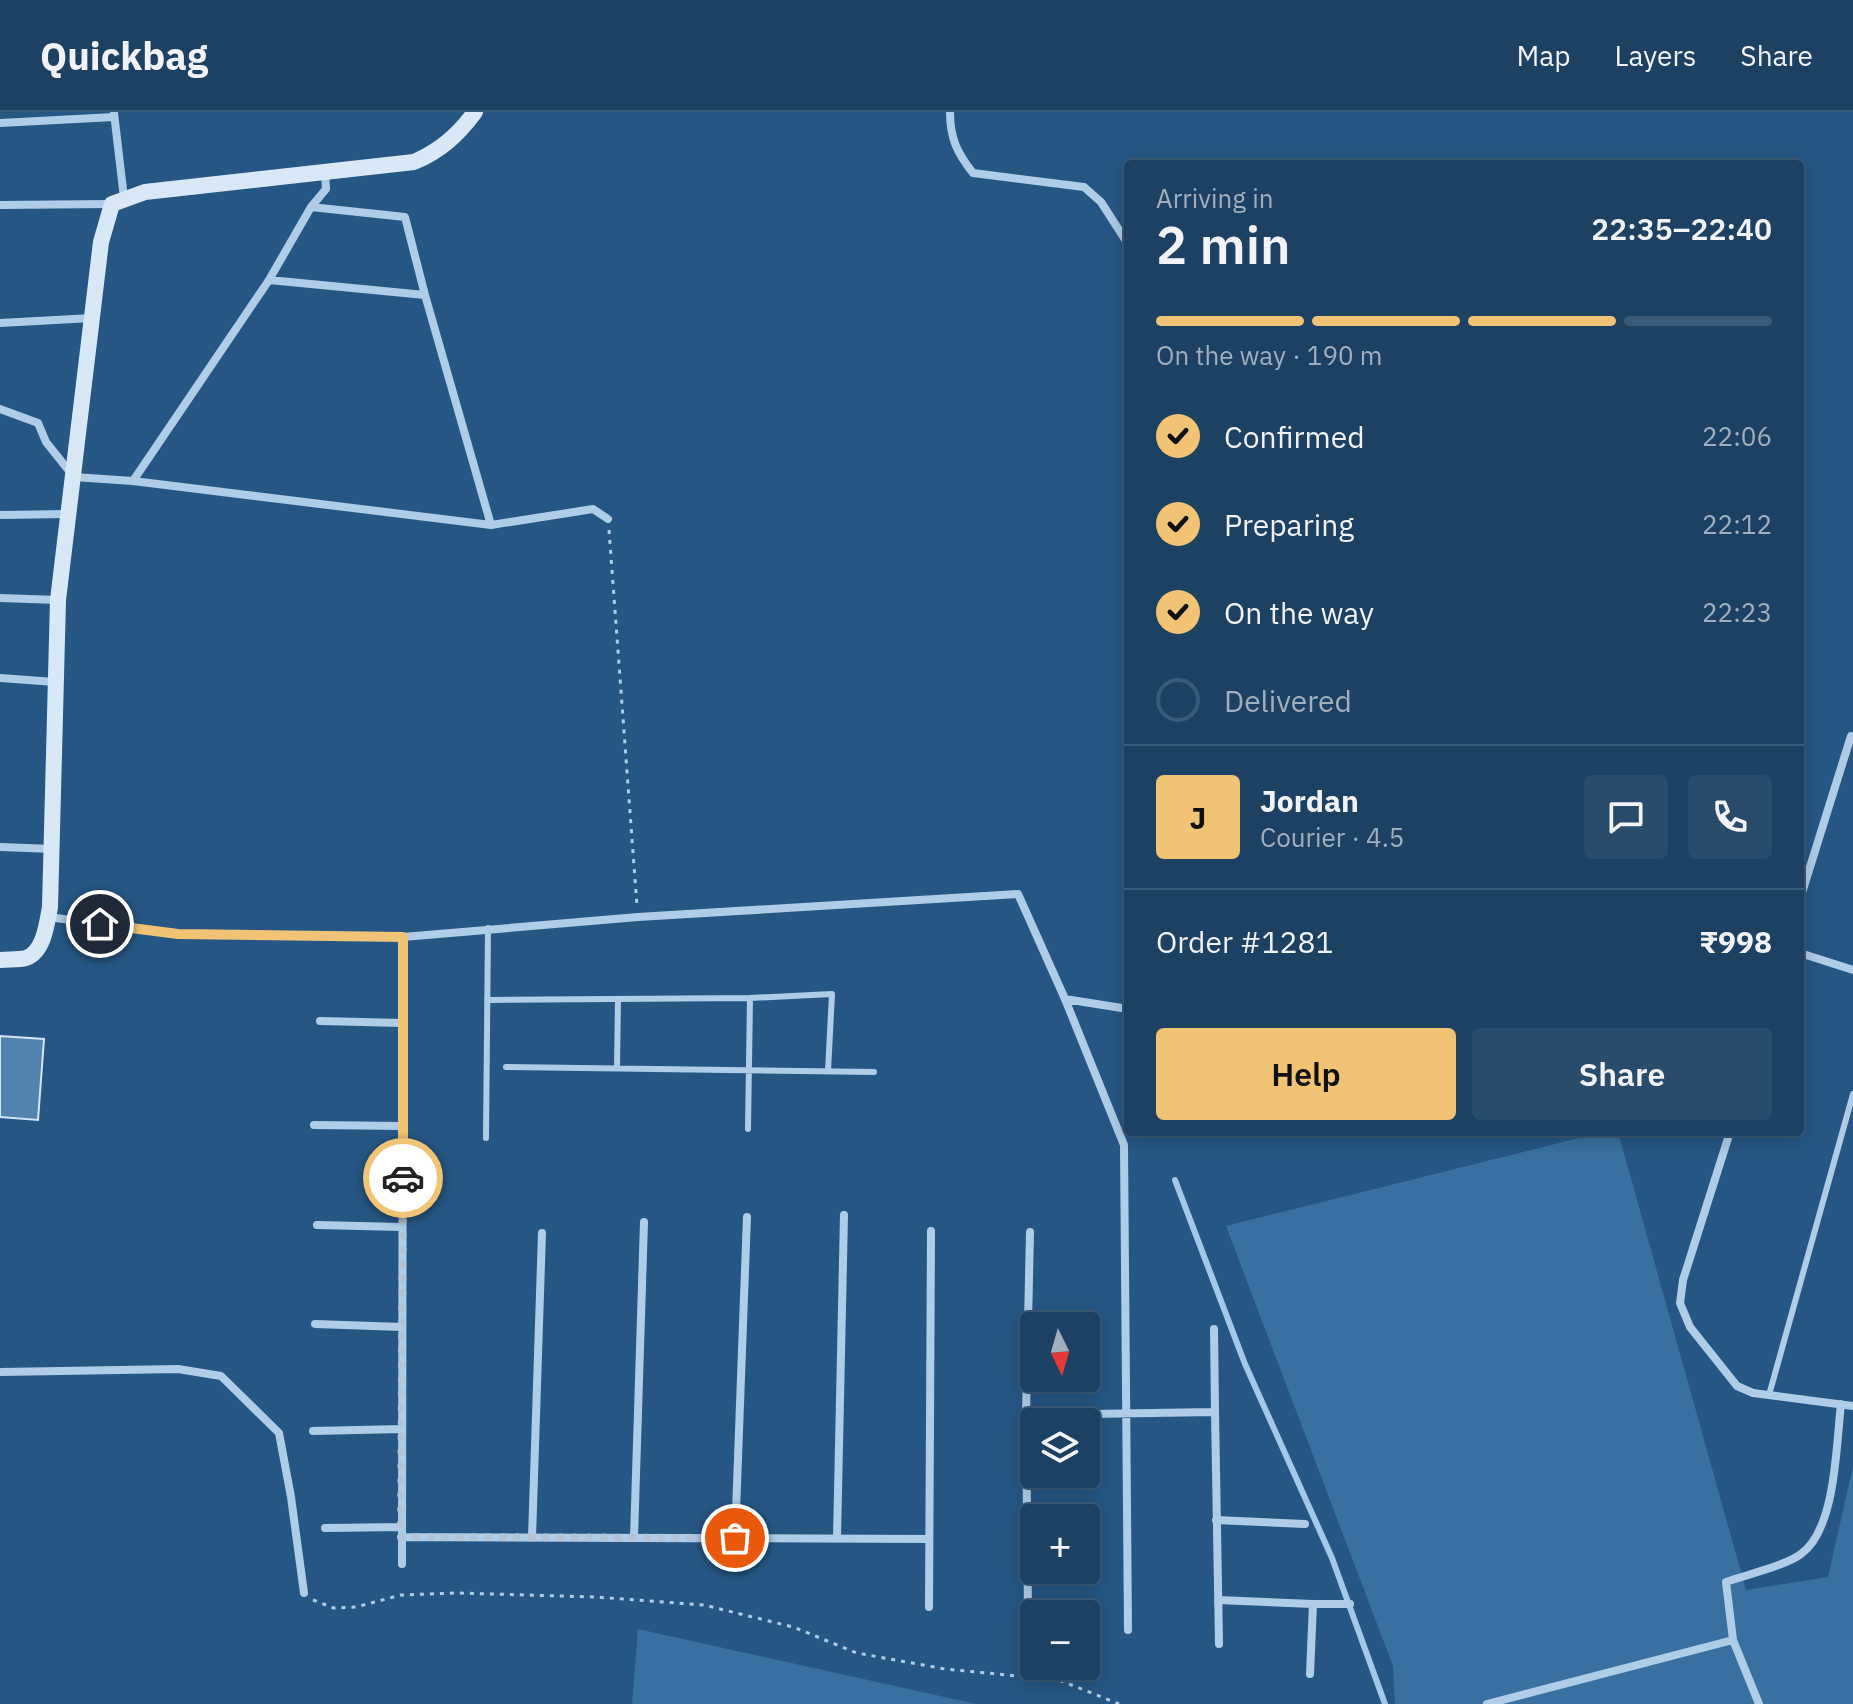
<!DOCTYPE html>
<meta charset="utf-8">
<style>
:root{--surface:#1c4163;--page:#294c6c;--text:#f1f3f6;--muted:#a0afbe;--line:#3a5a78;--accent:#f1c374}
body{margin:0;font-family:"IBM Plex Sans",sans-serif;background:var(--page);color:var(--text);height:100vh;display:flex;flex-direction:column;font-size:30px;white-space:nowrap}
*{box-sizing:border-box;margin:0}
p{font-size:26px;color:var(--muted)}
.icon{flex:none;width:44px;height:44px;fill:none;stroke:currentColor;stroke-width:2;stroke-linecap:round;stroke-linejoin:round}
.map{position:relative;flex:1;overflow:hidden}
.drawer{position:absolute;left:1124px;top:48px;width:680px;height:976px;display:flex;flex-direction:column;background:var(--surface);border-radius:8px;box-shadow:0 4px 20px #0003,0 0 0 2px var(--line)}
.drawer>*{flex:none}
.needle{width:52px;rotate:175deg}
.fabs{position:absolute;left:1020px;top:1200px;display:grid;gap:16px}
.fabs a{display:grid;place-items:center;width:80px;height:80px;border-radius:8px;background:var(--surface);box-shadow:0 4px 20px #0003,0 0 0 2px var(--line);font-size:40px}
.pin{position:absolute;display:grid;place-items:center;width:68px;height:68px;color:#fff;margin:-34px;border:4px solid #fff;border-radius:50%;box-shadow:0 2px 8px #0007}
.courier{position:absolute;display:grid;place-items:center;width:80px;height:80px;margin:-40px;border:6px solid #f1c374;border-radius:50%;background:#fff;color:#222;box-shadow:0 2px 10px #0007}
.overview em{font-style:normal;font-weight:600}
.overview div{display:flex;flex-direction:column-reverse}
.overview{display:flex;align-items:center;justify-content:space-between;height:136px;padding:0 32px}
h1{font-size:52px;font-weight:600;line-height:60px}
.bar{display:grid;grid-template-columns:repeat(4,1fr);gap:12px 8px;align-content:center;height:96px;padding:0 32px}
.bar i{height:10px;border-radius:6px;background:var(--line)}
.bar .selected{background:var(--accent)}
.bar p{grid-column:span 4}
.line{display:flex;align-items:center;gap:20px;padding:0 32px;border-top:2px solid var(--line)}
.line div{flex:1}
.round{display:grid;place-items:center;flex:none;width:84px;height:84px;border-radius:8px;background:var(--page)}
ol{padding:0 32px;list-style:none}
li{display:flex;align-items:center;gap:24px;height:88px}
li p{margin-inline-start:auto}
li .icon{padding:8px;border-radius:50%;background:var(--accent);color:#111;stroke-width:4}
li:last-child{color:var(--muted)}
li i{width:44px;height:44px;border:4px solid var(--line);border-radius:50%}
.cta{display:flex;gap:16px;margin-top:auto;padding:16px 32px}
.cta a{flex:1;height:92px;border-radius:8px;background:var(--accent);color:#111;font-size:32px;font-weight:600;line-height:92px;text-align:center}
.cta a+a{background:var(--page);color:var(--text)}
header{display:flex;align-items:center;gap:48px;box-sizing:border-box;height:112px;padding:0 40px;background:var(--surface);border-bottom:2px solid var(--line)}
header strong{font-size:38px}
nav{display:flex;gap:44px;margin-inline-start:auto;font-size:28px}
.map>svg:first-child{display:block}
.green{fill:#3a70a0}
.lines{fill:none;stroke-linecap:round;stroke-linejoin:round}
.stream{stroke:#a4c9e8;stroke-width:6}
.building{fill:#5282ae;stroke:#d3e6f6;stroke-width:2}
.path{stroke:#afcde7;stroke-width:3;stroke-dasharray:4 6;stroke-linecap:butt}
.lane{stroke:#afcde7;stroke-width:6}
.street{stroke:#afcde7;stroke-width:8}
.secondary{stroke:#d9e8f7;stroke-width:16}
.done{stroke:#b3c4d4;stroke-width:8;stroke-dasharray:0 14.4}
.route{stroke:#f1c374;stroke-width:10}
</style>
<header>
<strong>Quickbag</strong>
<nav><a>Map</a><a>Layers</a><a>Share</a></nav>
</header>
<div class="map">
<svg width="1853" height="1592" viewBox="0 0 1853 1592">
<rect width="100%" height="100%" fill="#265784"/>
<path class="green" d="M1603,1020H1618L1746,1478L1828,1465L1853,1354V1592H1395L1393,1554L1226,1114Z
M638,1517L976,1592H632Z"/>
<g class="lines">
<path class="stream" d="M1175,1068L1245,1252L1332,1446L1385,1592"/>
</g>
<path class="building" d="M0,924L44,927L38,1008L0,1005Z"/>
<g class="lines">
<path class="path" d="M609,418L637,794
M313,1488L334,1496L356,1495L401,1483L457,1481L595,1485L704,1493L793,1515L857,1541L945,1557L1059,1568L1119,1592"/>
<path class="lane" d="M750,886L832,882L828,959
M487,888L750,886L748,1017
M506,955L874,960
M617,955L618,887
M486,1026L488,816
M1769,1283L1853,982"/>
<path class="street" d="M950,0C950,26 957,41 973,61L1084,75L1101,90L1128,132
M114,1L124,86
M0,11L114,5
M0,93L111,92
M311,95L326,77L325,61
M269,168L311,95L405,105L425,183
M0,211L92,206
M0,297L38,311L46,330L74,365L133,369L491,413L593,397L608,407
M133,369L269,168L425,183L491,413
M0,403L68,402
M0,486L58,488
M0,566L55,570
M0,735L53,737
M1800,787L1851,624
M48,805L178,822L403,825L638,805L1018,782L1065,887L1124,1033L1128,1518
M1800,841L1853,858
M1065,887L1128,897
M320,909L403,911
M314,1013L403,1014
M1730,1020L1683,1168L1680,1191L1690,1215L1737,1274L1753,1281L1853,1294
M317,1113L402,1115
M315,1212L402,1215
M1214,1217L1215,1300
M0,1260L178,1257L221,1264L279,1321L291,1385L304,1481
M1026,1303L1215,1300L1219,1532
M313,1319L402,1317
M1216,1408L1305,1412
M325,1416L401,1415
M401,1425L929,1427
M532,1425L542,1121
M634,1426L644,1110
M735,1426L747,1105
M837,1426L844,1103
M402,1452L403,825
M1218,1488L1313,1492L1310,1562
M1313,1492H1350
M929,1495L931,1119
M1028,1503L1026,1303L1030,1120
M1487,1592L1733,1528
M1759,1592L1733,1528L1726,1470C1745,1463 1785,1454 1801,1442C1836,1417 1836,1334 1841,1292"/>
<path class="secondary" d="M0,848C8,847 18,848 26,846C44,840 47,811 50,795L58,488L101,130L112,92L145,80L414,50C440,39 458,23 475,0"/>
</g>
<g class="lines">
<path class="done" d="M403,1066L401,1425L735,1426"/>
<path class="route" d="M100,812L178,822L403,825V1066"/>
</g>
</svg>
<div class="fabs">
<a><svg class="needle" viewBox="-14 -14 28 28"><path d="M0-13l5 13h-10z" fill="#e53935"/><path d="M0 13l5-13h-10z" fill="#a0afbe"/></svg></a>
<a><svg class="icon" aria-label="layers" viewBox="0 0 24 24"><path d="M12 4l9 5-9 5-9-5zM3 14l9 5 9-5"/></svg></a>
<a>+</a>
<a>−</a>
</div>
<div class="pin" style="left:735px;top:1426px;background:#ea580c"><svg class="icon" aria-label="bag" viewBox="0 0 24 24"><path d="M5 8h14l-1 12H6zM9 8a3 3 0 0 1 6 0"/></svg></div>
<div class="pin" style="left:100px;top:812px;background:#1f2937"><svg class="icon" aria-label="home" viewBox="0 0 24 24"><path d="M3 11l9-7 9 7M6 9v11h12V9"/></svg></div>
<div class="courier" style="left:403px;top:1066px"><svg class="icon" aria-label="car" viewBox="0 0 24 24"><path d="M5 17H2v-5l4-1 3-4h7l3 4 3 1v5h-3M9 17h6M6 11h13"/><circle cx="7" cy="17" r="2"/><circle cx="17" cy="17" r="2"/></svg></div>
<section class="drawer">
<div class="overview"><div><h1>2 min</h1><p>Arriving in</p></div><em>22:35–22:40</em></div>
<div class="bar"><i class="selected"></i><i class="selected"></i><i class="selected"></i><i></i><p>On the way · 190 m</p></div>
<ol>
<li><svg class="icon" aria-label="check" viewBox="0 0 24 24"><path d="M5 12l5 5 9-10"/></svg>Confirmed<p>22:06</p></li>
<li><svg class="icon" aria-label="check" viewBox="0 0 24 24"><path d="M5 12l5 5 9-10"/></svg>Preparing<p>22:12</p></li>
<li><svg class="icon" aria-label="check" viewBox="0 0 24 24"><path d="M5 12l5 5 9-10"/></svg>On the way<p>22:23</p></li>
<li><i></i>Delivered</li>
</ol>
<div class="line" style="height:144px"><b class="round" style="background:var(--accent);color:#111">J</b><div><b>Jordan</b><p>Courier · 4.5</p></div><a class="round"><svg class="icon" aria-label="chat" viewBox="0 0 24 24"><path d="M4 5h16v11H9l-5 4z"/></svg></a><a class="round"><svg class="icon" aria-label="phone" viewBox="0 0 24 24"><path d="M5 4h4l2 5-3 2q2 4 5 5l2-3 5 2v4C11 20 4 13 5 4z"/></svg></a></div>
<div class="line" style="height:104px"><div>Order #1281</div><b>₹998</b></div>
<div class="cta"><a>Help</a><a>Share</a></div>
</section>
</div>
